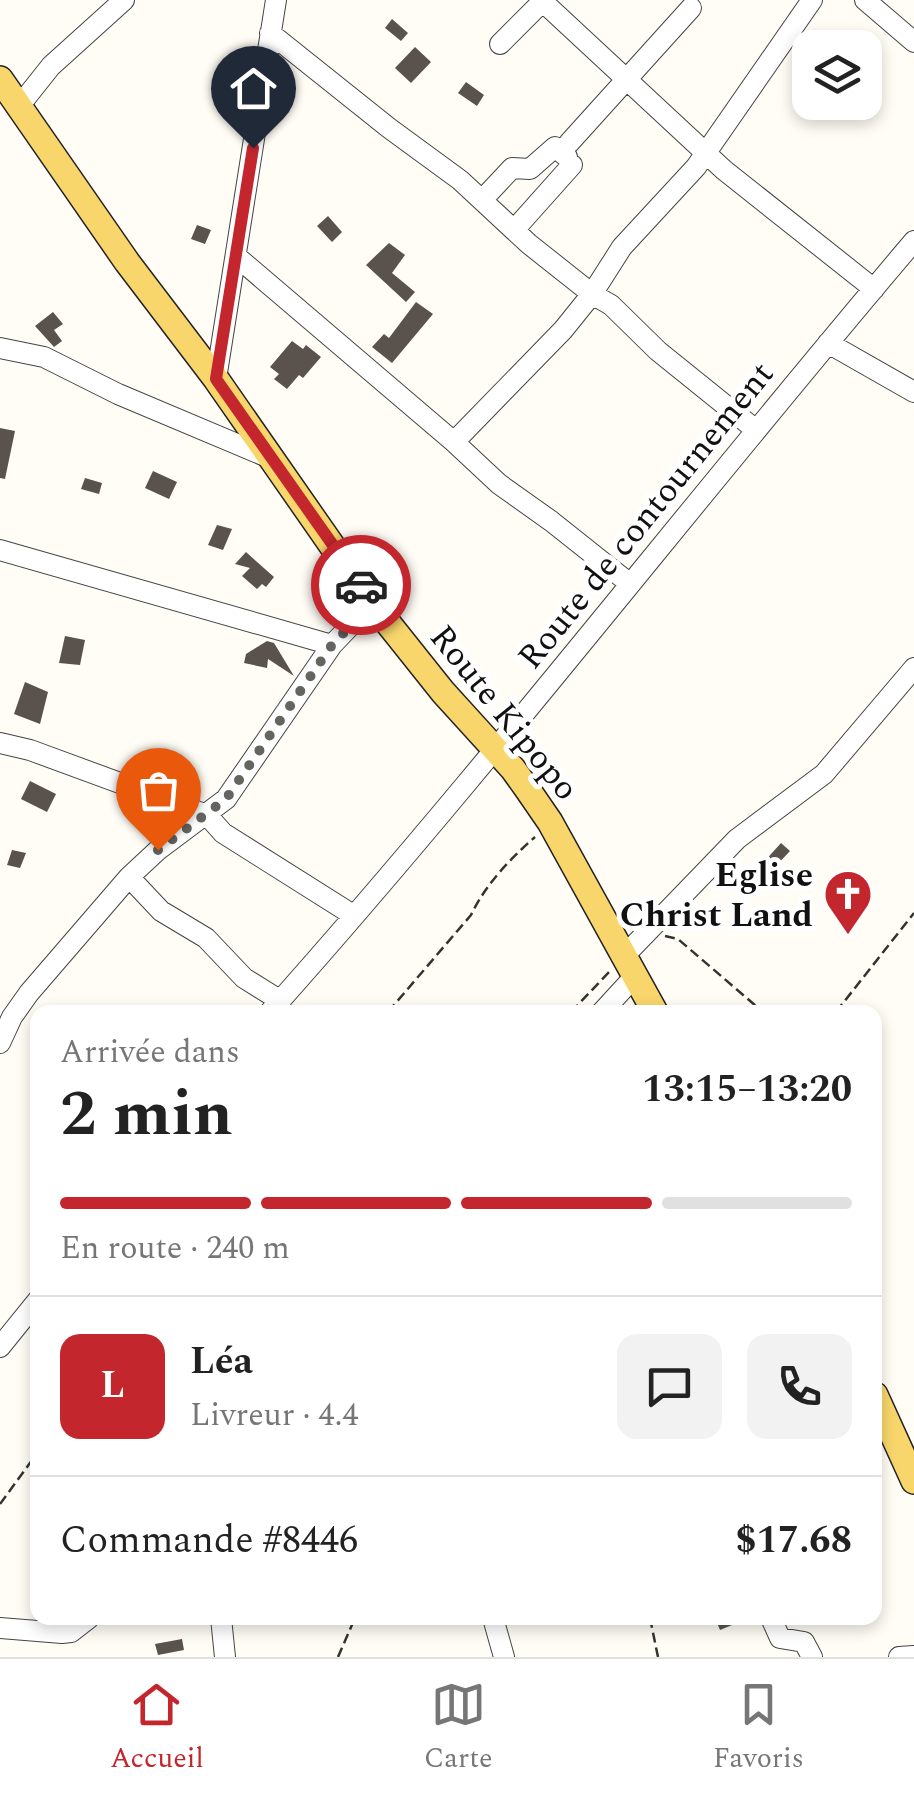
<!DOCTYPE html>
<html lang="fr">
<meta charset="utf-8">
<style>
:root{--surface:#fff;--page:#f2f2f2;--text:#222;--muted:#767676;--line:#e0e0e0;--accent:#c4262e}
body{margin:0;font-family:Spectral,serif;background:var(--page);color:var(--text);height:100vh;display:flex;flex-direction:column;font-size:38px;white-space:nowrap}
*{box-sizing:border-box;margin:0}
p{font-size:32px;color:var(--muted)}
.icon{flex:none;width:55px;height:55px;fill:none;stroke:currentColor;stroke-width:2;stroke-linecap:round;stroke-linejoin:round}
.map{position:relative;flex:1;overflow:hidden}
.drawer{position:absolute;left:30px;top:1005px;width:852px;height:620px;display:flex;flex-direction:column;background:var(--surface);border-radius:20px;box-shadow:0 5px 15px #0003}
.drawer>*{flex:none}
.fabs{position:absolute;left:792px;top:30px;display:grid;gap:20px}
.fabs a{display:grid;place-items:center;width:90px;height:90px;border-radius:20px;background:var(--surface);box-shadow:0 5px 15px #0003;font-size:50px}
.pin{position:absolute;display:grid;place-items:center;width:85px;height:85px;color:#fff;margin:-102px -42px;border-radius:50% 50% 50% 0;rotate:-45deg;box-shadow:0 0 10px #0007}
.pin .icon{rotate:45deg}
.courier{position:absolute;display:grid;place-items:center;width:100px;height:100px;margin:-50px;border:8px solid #c4262e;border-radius:50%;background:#fff;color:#222;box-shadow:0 2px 12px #0007}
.headline em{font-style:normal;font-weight:700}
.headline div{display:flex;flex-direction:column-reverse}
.headline{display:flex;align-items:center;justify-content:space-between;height:170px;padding:0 30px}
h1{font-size:65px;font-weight:700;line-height:75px}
.bar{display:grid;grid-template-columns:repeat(4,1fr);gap:15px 10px;align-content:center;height:120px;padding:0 30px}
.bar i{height:12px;border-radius:8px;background:var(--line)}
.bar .selected{background:var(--accent)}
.bar p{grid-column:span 4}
.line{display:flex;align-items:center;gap:25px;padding:0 30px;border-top:2px solid var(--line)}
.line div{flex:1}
.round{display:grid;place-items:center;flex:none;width:105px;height:105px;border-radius:20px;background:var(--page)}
.tab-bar{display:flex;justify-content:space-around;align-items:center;height:140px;border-top:2px solid var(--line);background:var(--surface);font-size:28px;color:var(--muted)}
.tab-bar a{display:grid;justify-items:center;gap:5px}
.tab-bar .selected{color:var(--accent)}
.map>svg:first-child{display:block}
.building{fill:#5a524d}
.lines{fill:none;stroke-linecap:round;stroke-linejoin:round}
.minor-casing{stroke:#444;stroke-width:22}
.major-casing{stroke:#222;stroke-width:28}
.path{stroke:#333;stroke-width:2.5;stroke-dasharray:10 5;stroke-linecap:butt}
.minor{stroke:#fff;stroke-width:20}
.major{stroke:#f9d66b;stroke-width:25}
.done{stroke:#646461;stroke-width:10;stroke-dasharray:0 18}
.route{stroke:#c4262e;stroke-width:12}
.labels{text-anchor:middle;stroke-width:10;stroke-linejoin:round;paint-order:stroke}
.street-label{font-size:35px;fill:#111;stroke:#fff}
.poi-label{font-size:35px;font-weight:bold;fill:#111;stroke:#fff;text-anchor:end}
</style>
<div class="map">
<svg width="914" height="1657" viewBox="0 0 914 1657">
<rect width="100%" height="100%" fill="#fffdf5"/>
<path class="building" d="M392,19L408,33L401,41L385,28Z
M415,47L431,62L411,83L395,68Z
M466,82L484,95L477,106L458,93Z
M328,216L342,232L332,242L317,226Z
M197,225L211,230L205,244L191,239Z
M389,243L405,255L392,273L415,292L406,302L366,265Z
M416,302L433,314L392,363L372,347L384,334L389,338Z
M53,312L63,324L54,330L62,341L54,347L35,326Z
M292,341L303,349L306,345L321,357L303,378L299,375L287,389L274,379L279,374L270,367Z
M0,428L15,431L5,479L0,478Z
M153,471L177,482L169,499L145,488Z
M85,478L102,483L99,494L81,489Z
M217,525L232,529L223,550L208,545Z
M246,552L274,577L266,587L262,584L257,589L242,576L250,568L235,564Z
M65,636L85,640L80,665L59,663Z
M267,641L274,643L294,676L268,659L267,668L244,663L246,654Z
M25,682L48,692L40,724L14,714Z
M30,781L56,794L47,812L21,799Z
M781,843L790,851L760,883L752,875Z
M12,850L26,853L20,868L7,865Z
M715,1618H749L720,1630Z
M182,1639L184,1650L158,1655L155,1644Z"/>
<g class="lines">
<g class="minor-casing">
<path id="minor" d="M541,0L724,170L874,289
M865,0L914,42
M270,33L389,128L460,180L529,244L592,294L611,305L658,351L756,430
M500,44L544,0
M20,105L51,66L124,0
M569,143L691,8
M482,200L512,168L530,169L555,147L567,157
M514,230L572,165
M237,257L454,442L499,484L551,521L629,583
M828,343L914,392
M0,348L44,357L118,394L270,458
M216,379L276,0
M454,442L563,330L592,294L622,247L696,167L812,0
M0,550L332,645
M0,743L30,750L207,815L223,833L353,915
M129,877L161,911L206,938L244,978L281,1001
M623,957L737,839L824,774L914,668
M270,1012C493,762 697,496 914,241
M602,1012L635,976
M0,1043L12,1017L29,993L129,877L158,850L226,799L332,645L372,603
M0,1347L38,1300
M221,1618L225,1657
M493,1618L504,1657
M771,1618L780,1638L804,1642L812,1657
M0,1628L62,1633L71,1632L89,1618
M899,1657L914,1656"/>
</g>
<g class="major-casing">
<path id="major" d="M0,79L127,262L216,379L372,603L443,692L513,769L528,790L550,822L655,1012
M875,1395L914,1481"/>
</g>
<path class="path" d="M665,936L678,939L763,1012
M388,1012L471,915C486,884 509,860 535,837
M571,1012L611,970
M836,1012L914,913
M0,1504L38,1452
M650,1618L658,1657
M338,1657L355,1618"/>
<use href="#minor" class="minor"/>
<use href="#major" class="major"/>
</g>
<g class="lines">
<path class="done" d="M158,850L226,799L332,645L372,603L361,585"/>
<path class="route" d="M253,148L216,379L361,585"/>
</g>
<defs>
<g id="church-pin" transform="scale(2.5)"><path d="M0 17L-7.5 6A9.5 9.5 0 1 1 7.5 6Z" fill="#c4262e" stroke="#fff"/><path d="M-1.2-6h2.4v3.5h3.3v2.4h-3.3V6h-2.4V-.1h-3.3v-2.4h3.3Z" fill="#fff"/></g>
</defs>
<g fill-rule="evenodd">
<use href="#church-pin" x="848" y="894"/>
</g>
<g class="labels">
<g class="street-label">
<text transform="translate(645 515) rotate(-51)" y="12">Route de contournement</text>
<text transform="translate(505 712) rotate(51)" y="12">Route Kipopo</text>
</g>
<g class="poi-label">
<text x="813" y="886">Eglise<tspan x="813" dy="40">Christ Land</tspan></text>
</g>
</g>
</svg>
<div class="fabs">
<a><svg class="icon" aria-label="layers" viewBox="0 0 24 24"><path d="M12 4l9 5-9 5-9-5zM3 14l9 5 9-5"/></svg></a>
</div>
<div class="pin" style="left:158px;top:850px;background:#ea580c"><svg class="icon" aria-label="bag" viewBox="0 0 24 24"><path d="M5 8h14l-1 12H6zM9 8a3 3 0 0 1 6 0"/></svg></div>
<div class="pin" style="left:253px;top:148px;background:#1f2937"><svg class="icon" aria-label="home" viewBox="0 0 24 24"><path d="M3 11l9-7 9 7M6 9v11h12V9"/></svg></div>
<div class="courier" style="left:361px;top:585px"><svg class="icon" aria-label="car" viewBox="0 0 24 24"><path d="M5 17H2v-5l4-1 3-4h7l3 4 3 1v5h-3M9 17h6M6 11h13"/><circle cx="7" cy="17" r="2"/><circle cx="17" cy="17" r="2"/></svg></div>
<section class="drawer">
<div class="headline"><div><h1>2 min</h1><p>Arrivée dans</p></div><em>13:15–13:20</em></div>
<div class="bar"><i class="selected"></i><i class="selected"></i><i class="selected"></i><i></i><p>En route · 240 m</p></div>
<div class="line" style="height:180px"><b class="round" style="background:var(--accent);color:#fff">L</b><div><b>Léa</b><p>Livreur · 4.4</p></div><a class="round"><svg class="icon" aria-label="chat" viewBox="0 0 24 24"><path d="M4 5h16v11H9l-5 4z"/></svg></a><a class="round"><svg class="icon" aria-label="phone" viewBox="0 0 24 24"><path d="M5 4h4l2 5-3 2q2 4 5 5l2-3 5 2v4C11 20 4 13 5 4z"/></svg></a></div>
<div class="line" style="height:130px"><div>Commande #8446</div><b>$17.68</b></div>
</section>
</div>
<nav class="tab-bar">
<a class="selected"><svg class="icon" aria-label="home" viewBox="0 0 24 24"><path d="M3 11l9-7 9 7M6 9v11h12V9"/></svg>Accueil</a>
<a><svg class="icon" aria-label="map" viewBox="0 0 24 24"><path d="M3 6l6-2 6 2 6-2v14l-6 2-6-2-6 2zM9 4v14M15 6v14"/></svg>Carte</a>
<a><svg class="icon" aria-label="saved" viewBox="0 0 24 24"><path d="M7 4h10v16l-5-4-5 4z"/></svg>Favoris</a>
</nav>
